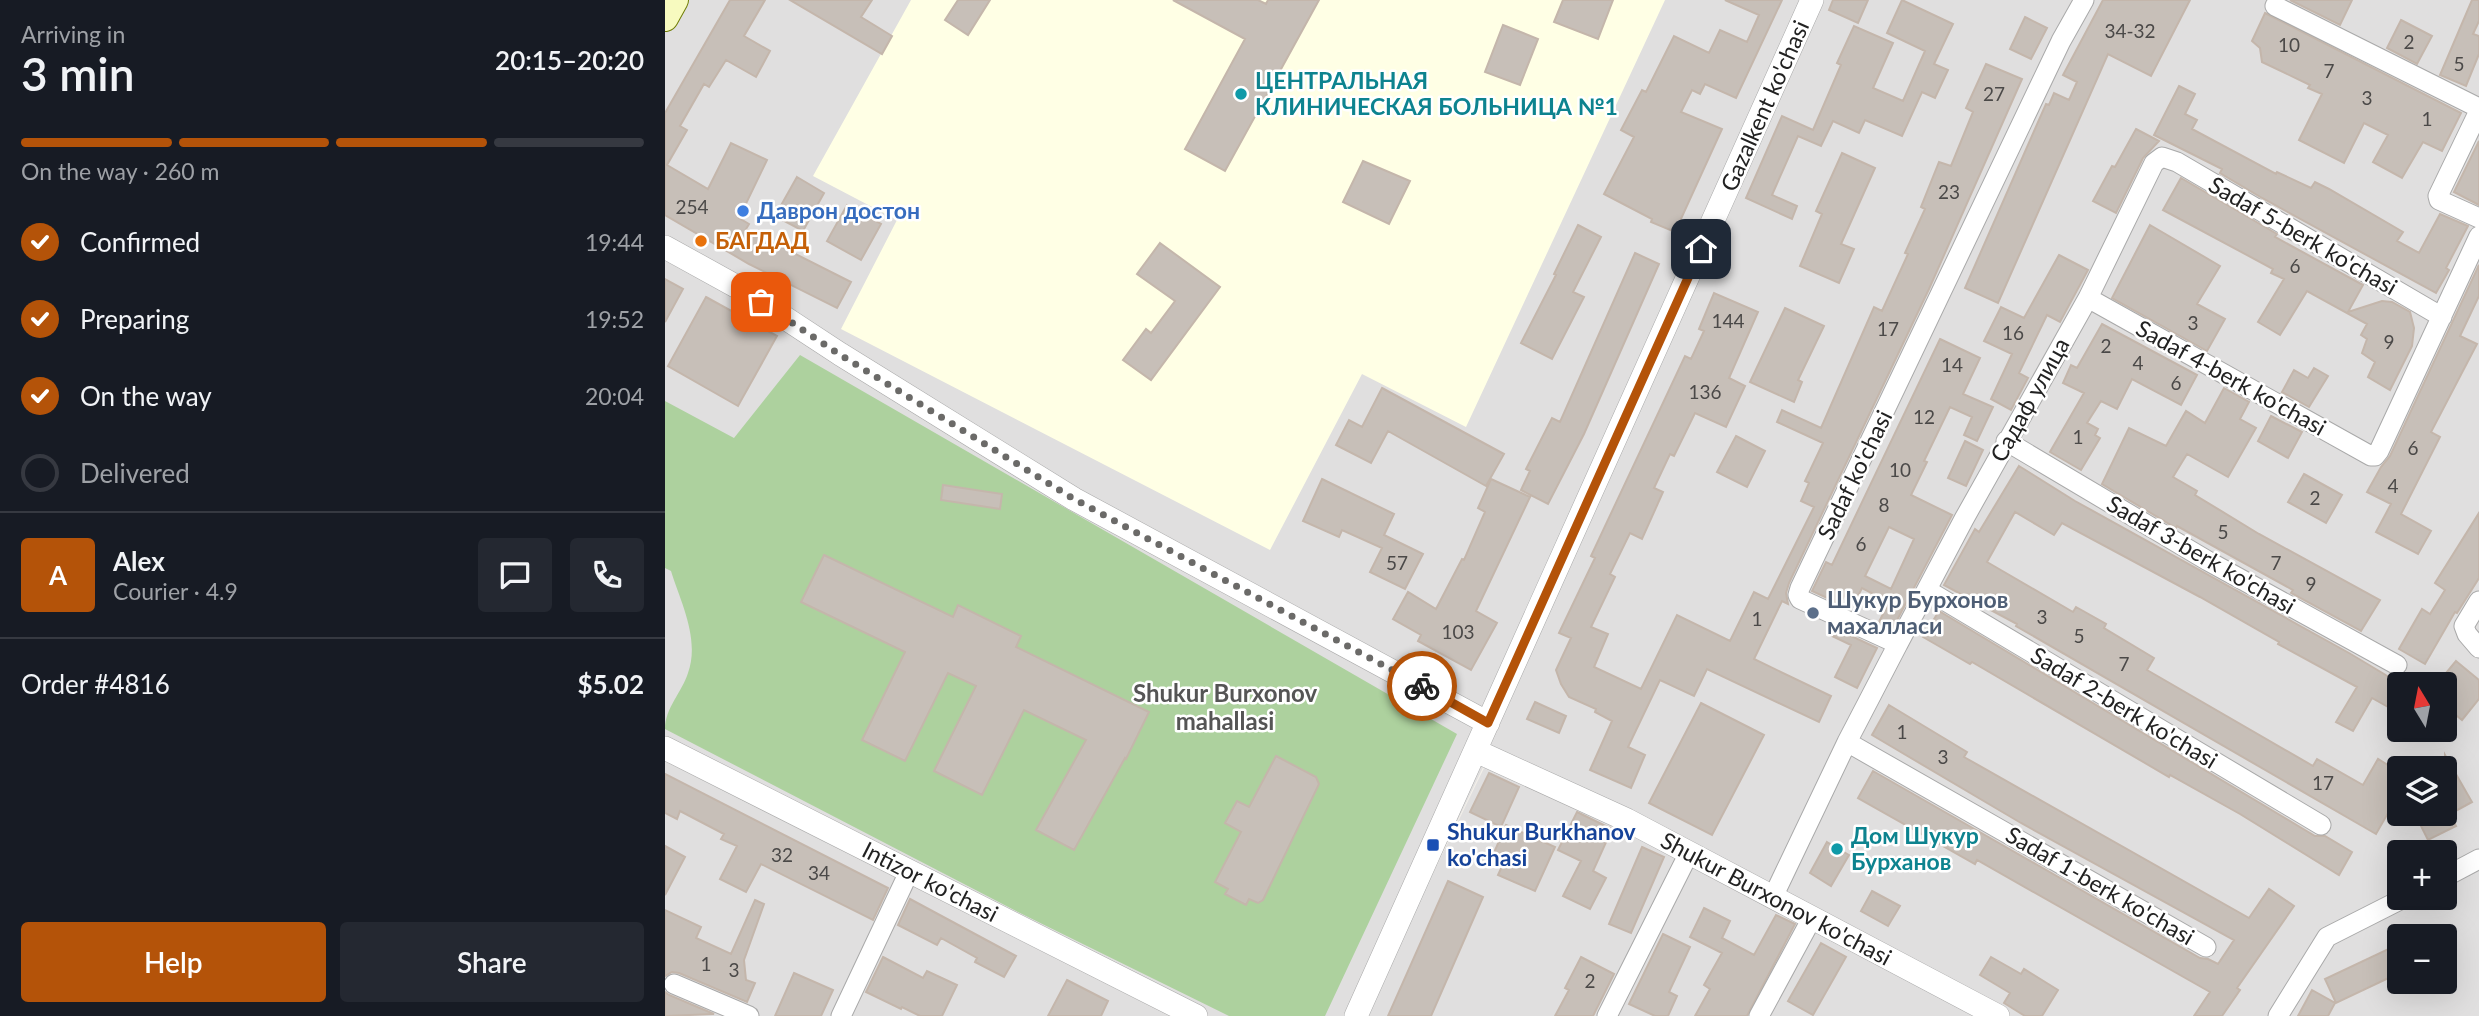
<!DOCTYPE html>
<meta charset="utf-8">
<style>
:root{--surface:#171b24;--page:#242831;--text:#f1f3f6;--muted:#9ea1a6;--line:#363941;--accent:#b45309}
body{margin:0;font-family:Lato,sans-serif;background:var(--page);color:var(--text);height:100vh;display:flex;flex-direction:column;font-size:26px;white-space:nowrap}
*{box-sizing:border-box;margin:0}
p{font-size:23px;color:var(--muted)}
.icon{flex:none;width:38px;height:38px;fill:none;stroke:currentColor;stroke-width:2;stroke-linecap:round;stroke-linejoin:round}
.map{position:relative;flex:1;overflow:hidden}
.sheet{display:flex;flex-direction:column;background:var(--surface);width:665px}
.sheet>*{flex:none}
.needle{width:46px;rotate:350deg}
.buttons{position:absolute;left:1722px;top:672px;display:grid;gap:14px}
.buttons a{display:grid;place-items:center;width:70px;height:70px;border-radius:7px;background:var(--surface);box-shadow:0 7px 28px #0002;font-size:35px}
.pin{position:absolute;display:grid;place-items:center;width:60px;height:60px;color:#fff;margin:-30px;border-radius:14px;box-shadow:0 4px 10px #0006}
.courier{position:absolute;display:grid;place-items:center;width:70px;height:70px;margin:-35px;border:5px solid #b45309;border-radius:50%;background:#fff;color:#222;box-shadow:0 2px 9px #0007}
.summary em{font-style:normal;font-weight:600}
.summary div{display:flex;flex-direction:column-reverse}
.summary{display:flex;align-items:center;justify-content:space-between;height:119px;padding:0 21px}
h1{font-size:46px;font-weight:600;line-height:52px}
.bar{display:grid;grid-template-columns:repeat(4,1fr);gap:10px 7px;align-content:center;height:84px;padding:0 21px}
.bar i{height:9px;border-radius:5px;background:var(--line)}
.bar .on{background:var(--accent)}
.bar p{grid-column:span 4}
.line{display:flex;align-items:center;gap:18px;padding:0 21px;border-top:2px solid var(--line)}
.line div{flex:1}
.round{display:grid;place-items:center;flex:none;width:74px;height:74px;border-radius:7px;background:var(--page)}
ol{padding:0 21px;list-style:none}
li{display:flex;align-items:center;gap:21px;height:77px}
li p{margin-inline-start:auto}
li .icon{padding:7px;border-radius:50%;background:var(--accent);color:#fff;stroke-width:4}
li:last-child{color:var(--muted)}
li i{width:38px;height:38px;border:4px solid var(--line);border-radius:50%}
.action{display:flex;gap:14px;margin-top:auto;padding:14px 21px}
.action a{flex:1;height:80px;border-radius:7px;background:var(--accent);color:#fff;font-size:28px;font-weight:600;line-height:80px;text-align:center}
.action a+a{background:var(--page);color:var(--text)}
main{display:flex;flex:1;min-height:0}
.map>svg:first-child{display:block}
.residential{fill:#e0dfdf;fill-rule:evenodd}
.education{fill:#ffffe5}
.forest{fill:#add19e}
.building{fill:#c7bfb8;stroke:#c4b6ab;stroke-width:2;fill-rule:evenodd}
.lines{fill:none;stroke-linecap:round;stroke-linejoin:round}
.minor-casing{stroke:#a9a9a9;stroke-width:21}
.tertiary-casing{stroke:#a9a9a9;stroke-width:24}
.secondary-casing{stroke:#707d05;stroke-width:28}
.minor{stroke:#fff;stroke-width:19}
.tertiary{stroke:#fff;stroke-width:23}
.secondary{stroke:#f7fabf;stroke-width:26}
.done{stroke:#6b6a68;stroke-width:7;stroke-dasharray:0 12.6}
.route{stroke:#b45309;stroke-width:9}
.culture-dot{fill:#0f9aa8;stroke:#fff;stroke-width:2.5}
.shop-dot{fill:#3f7fe0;stroke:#fff;stroke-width:2.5}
.food-dot{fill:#e8710a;stroke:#fff;stroke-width:2.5}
.service-dot{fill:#5c6f8a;stroke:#fff;stroke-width:2.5}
.transit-dot{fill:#1a4fb4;stroke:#fff;stroke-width:2.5}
.labels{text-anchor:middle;stroke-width:5;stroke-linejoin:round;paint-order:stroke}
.number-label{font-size:19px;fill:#4b4948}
.culture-label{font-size:23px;font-weight:bold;fill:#0d838f;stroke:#fff;text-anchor:start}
.street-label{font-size:23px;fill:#222;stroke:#fff}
.shop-label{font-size:23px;font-weight:bold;fill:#366cbe;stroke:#fff;text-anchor:start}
.food-label{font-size:23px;font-weight:bold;fill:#c56008;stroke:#fff;text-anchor:start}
.service-label{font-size:23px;font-weight:bold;fill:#4e5e75;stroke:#fff;text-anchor:start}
.transit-label{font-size:23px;font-weight:bold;fill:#164399;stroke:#fff;text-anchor:start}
.neighbourhood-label{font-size:24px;font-weight:bold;fill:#555;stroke:#fff}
</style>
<main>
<section class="sheet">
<div class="summary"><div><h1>3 min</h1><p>Arriving in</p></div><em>20:15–20:20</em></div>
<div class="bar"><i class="on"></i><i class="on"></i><i class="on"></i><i></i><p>On the way · 260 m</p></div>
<ol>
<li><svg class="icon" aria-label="check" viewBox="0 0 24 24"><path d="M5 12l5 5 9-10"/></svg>Confirmed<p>19:44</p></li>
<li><svg class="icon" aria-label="check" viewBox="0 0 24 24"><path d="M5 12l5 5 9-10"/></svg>Preparing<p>19:52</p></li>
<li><svg class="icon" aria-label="check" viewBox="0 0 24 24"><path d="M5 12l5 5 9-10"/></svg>On the way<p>20:04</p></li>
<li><i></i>Delivered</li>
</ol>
<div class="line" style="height:126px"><b class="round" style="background:var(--accent);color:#fff">A</b><div><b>Alex</b><p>Courier · 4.9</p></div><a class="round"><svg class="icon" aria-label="chat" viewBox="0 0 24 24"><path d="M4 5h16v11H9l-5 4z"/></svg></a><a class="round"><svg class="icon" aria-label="phone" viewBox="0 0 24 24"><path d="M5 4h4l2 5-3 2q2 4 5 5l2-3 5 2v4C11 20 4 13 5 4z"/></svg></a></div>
<div class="line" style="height:91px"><div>Order #4816</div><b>$5.02</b></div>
<div class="action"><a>Help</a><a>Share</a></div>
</section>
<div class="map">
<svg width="1814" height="1016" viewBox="0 0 1814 1016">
<rect width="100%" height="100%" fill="#f2efe9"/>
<path class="residential" d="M10,0H1814V1016H1343L821,761L724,964L821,764L1340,1016H0V17ZM1734,684H1780V730H1734ZM1734,768H1780V814H1734ZM1734,852H1780V898H1734ZM1734,936H1780V982H1734Z"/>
<path class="education" d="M246,0H1000L801,427L697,374L605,550L176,329L232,220L148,176Z"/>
<path class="forest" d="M135,355L792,734L660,1016H564L357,914L0,729C0,708 17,692 23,673C35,639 16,603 6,571L0,568V401L69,438Z"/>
<path class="building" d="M65,0H100L79,36L105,51L91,77L61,60L44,87L39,84L15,126L22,130L2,165L43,189L66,143L102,160L74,218L84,224L81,229L186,282L172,308L84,264L0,215V113Z
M125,0H207L196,17L227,36L217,54Z
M293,0H325L303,35L280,20Z
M508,0H593L601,4L603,0H654L560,171L520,149L580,39Z
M898,0H948L933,39L889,22Z
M1060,0H1117L1071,98L1040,84L1035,94L1027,90L1016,112L1057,129L1010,232L986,222L987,219L939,194L969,137L956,130L977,90L981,92L1009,36L1044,53L1055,30L1082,42L1094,15Z
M1168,0H1203L1193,23L1164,10Z
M1237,0L1288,24L1269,64L1283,70L1270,98L1257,92L1237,136L1200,120L1194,133L1168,121L1156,146L1133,136L1107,195L1132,206L1127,219L1081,198L1117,116L1148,130L1176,65L1172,63L1189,26L1228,43L1208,88L1238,101L1260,51L1222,33Z
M1438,0H1525L1486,76L1443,54L1333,303L1300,288L1381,104L1384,105L1389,93L1404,100L1412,82L1398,75Z
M1625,0H1687L1675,25Z
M1807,0H1814V21L1808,34L1814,36V54L1801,86L1775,75Z
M1600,13L1796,113L1777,151L1758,142L1737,178L1708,162L1723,135L1699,123L1679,163L1634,140L1657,94L1643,88L1645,85L1597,62L1595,48L1587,41Z
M1360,17L1382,28L1366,59L1345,49Z
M1736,20L1767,36L1752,64L1722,48Z
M838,25L873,39L855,85L820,72Z
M1321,64L1357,79L1264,289L1124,583L1121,593L1123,604L1117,601L1089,659L1166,696L1154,722L1042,669L1029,696L995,680L963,747L980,755L966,788L925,770L947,721L930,712L931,709L904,697L896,684L891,670L906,638L894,633L930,558L926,556L1020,356L1026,359L1039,331L1034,329L1049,293L1093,312L1064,378L1080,386L1061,427L1030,413L1009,456L1005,454L989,488L998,492L977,539L965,533L945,574L950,577L926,627L943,634L929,667L976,689L1012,615L1065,641L1089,592L1103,599L1149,507L1136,501L1144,483L1140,481L1158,443L1112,422L1117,410L1156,428L1209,307L1217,311L1243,254L1240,253L1260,209L1256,207L1274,162L1286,166L1308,112L1301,108Z
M1514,86L1530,94L1520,114L1532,120L1527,129L1611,174L1612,172L1646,188L1650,182L1664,189L1738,232L1732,241L1754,253L1775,214L1803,226L1781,268L1784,270L1771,293L1597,198L1555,173L1557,169L1489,135Z
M1471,129L1494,141L1478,158L1451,213L1428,201L1447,166L1450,167Z
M1814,141V205L1789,192Z
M1177,153L1210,168L1176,244L1189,249L1174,283L1135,266L1157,214L1151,211Z
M698,161L745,181L724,224L678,202Z
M132,177L159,193L138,231L110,216Z
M1516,178L1612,234L1610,237L1698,285L1683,312L1717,301L1727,302L1745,312L1749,328L1747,346L1725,390L1703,377L1710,362L1697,353L1702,339L1696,335L1702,324L1642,291L1615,335L1593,322L1619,279L1606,273L1608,269L1498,210Z
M182,205L216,224L196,260L162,241Z
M913,225L936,237L908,292L919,297L887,359L856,343L891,275L889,274Z
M1485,225L1555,266L1532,304L1560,319L1542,351L1447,298Z
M495,243L555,287L486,380L458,360L481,329L486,333L510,301L472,274Z
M970,253L994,264L919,434L883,504L856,490L865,471L861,469L887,418L895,422Z
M1394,255L1423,270L1395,322L1382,315L1354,373L1363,378L1346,410L1326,399L1347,354L1319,341L1336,307L1359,318Z
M1814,265V296L1795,336L1812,344L1766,432L1775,437L1736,514L1766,531L1753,554L1711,532L1726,504L1702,492L1716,467L1725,456Z
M0,279L18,289L0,322Z
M41,297L112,336L73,406L3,366Z
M1120,308L1159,326L1133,380L1137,382L1129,402L1085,382Z
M1437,324L1532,375L1516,405L1467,379L1452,409L1436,401L1422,423L1433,429L1430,435L1435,438L1416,470L1385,452L1419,393L1398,383L1406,365L1412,368Z
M1275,339L1315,358L1298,394L1328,407L1312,441L1299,435L1307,417L1285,407L1259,461L1262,462L1246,495L1287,515L1228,628L1214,622L1224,602L1197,588L1191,600L1180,594L1175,604L1147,591L1161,562L1167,565ZM1224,527L1249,539L1226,589L1200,576Z
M1649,368L1663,376L1644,407L1617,392L1629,370L1643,378Z
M717,388L839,454L821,486L723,431L706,463L671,445L684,420L697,427Z
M1559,388L1584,402L1575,419L1591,428L1563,477L1522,454L1508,477L1532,491L1530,495L1594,534L1715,600L1696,631L1626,593L1628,590L1512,526L1511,528L1437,484L1464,428L1501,446L1521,411L1540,423Z
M1606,416L1637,432L1623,458L1593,441Z
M1071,436L1100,451L1082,487L1052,472Z
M1300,441L1318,450L1301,486L1283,478Z
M1354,466L1410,501L1684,653L1734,683V713L1707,698L1688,731L1671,722L1692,687L1613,644L1614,642L1535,597L1397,523L1389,535L1350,512L1322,562L1408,612L1411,607L1441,624L1439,628L1489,658L1482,670L1648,766L1652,759L1698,785L1713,759L1734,772V794L1711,834L1351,626L1352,624L1279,585L1310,529L1314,532Z
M1639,474L1677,495L1661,523L1623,502Z
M657,479L729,514L719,535L758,554L740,589L705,572L717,548L677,530L674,537L638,521Z
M826,479L865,497L811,611L832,623L806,670L753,641L756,635L728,619L743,592L771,609L797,559L799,560L820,512L813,508Z
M278,485L337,494L335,509L276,500Z
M1814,513V578L1792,613L1790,612L1760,664L1734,649L1757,609L1765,614L1780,590L1770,583Z
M159,555L288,617L293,605L356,636L351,647L484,712L461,759L460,758L409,850L371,830L421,740L359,710L317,795L269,771L311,686L283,673L240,761L197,740L240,652L136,602Z
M1274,611L1650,836H1660L1687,852L1674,875L1575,814L1505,775L1504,777L1307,662L1305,664L1258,637Z
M1169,628L1212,648L1192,688L1170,677L1186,645L1165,635Z
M1791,661L1814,680V699L1797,720L1780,706V684H1772Z
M870,702L901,716L894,733L862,719Z
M1036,703L1099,735L1047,835L984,803Z
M1224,705L1302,752L1299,757L1584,918L1604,889L1629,906L1572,988L1575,990L1557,1016H1529L1545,992L1312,860L1310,864L1193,798L1208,771L1535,958L1543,959L1553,964L1569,940L1356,823L1207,735Z
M1780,755L1807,802L1785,814L1791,826L1763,840L1750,814H1780Z
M611,756L651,777L654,784L598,900L593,903L584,899L581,905L560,894L563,889L550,882L576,832L560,823L572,801L584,807Z
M824,773L854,787L836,827L805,812Z
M0,774L223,888L208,920L96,864L81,892L55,879L72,846L56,839L59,834L15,811L12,819L0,813Z
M912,812L947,829L928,871L941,878L925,909L898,896L916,861L893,850Z
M841,825L890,847L870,891L833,875L840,860L828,855Z
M1162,842L1184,855L1166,886L1145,873Z
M0,846L20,857L0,895Z
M977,847L999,857L966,933L944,924Z
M783,881L818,897L766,1016H723Z
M1207,891L1235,906L1223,926L1196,911Z
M245,899L351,956L339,977L310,962L312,958L276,938L272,945L233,925Z
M90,900L99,904L79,960L81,980L90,983L82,1002L14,973L7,972L0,976V910L36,927L31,938L66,954Z
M1039,908L1065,921L1057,938L1089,955L1111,915L1130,924L1082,1016H1030L1045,989L1039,985L1057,953L1025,937Z
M998,934L1025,947L1004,992L1012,996L1003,1016H990L964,1004Z
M1156,943L1181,957L1148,1015L1123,1001Z
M1734,944V973L1671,1003L1660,979Z
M218,957L258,978L262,971L292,985L277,1016H255L237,1007L236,1009L201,992Z
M916,957L949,974L928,1016H890L904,990L900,988Z
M1326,957L1356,974L1359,969L1393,990L1377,1016H1360L1339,1003L1345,993L1315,975Z
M129,973L168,990L156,1016H110Z
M402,980L443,1001L436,1016H383Z
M1647,990L1670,1003L1663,1016H1633Z
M0,992L4,995L49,1014L0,1016Z"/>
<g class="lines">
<g class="minor-casing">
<path id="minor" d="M1610,6L1814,108
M1814,111L1773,196L1774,200L1814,218
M1423,298L1706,456H1710L1714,451L1814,236
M1341,441L1543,561L1732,665
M1262,590L1656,825
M1814,601L1799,626L1802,634L1814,648
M1233,644L1299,519L1423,298L1489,163L1497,157L1512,162L1777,317
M1182,742L1541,947
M1780,877L1814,859
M1108,897L1182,742L1233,644L1135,599L1133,595L1135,588L1396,41L1419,0
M9,984L84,1016
M176,1016L244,872
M942,1016L1024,853
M1094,1016L1147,918
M1613,1016L1662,937L1739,898"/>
</g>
<g class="tertiary-casing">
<path id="tertiary" d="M0,247L76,289L175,354L409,499L823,723
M0,748L531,1016
M811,751L962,820L1333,1016
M691,1016L1147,0"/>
</g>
<g class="secondary-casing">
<path id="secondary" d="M0,18L10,0"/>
</g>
<use href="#minor" class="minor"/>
<use href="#tertiary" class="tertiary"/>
<use href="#secondary" class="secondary"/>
</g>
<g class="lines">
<path class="done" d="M96,302L174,354L409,499L757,686"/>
<path class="route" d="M757,686L823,723L1036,249"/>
</g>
<g class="culture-dot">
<circle cx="576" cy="94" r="7"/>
<circle cx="1172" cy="849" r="7"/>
</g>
<circle class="shop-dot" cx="78" cy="211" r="7"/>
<circle class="food-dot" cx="36" cy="241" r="7"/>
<circle class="service-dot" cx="1148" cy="613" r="7"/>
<rect class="transit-dot" x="761" y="838" width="14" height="14" rx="3.5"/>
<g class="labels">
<g class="number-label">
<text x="1465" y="38">34-32</text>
<text x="1744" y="49">2</text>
<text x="1624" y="52">10</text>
<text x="1794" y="71">5</text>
<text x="1664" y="78">7</text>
<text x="1329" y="101">27</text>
<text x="1702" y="105">3</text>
<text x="1762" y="126">1</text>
<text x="1284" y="199">23</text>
<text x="27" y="214">254</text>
<text x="1630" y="273">6</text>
<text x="1063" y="328">144</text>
<text x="1528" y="330">3</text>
<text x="1223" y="336">17</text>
<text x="1348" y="340">16</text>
<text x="1724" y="349">9</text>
<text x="1441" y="353">2</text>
<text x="1473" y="370">4</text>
<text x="1287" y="372">14</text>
<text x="1511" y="390">6</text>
<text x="1040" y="399">136</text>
<text x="1259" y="424">12</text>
<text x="1413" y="444">1</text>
<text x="1748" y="455">6</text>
<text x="1235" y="477">10</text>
<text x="1728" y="493">4</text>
<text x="1650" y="505">2</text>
<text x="1219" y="512">8</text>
<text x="1558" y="539">5</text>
<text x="1196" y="551">6</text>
<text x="732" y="570">57</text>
<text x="1611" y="570">7</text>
<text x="1646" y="591">9</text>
<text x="1377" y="624">3</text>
<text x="1092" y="626">1</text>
<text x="793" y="639">103</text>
<text x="1414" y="643">5</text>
<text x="1459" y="671">7</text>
<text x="1237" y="739">1</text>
<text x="1278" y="764">3</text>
<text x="1658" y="790">17</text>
<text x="117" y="862">32</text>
<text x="154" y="880">34</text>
<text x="41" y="971">1</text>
<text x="69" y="977">3</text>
<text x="925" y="988">2</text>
</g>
<g class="culture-label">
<text x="590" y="89">ЦЕНТРАЛЬНАЯ<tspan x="590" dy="26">КЛИНИЧЕСКАЯ БОЛЬНИЦА №1</tspan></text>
<text x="1186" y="844">Дом Шукур<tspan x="1186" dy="26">Бурханов</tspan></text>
</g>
<g class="street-label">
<text transform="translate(1100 106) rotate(-66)" y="8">Gazalkent ko'chasi</text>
<text transform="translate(1638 236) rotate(30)" y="8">Sadaf 5-berk ko'chasi</text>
<text transform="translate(1566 378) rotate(29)" y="8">Sadaf 4-berk ko'chasi</text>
<text transform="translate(1365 400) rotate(-61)" y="8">Садаф улица</text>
<text transform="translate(1190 475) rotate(-64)" y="8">Sadaf ko'chasi</text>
<text transform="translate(1536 555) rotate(30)" y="8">Sadaf 3-berk ko'chasi</text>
<text transform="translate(1459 708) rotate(31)" y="8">Sadaf 2-berk ko'chasi</text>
<text transform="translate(265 882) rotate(27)" y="8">Intizor ko'chasi</text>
<text transform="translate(1435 886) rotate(30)" y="8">Sadaf 1-berk ko'chasi</text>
<text transform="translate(1111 899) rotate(28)" y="8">Shukur Burxonov ko'chasi</text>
</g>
<g class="shop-label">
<text x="92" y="219">Даврон достон</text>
</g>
<g class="food-label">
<text x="50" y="249">БАГДАД</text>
</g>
<g class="service-label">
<text x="1162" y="608">Шукур Бурхонов<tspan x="1162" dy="26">махалласи</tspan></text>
</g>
<g class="transit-label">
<text x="782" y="840">Shukur Burkhanov<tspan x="782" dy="26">ko'chasi</tspan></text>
</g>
<g class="neighbourhood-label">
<text x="560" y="702">Shukur Burxonov<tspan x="560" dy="28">mahallasi</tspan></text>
</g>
</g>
</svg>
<div class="buttons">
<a><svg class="needle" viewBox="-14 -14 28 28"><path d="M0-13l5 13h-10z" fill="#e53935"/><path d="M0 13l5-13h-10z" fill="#9ea1a6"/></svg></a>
<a><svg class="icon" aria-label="layers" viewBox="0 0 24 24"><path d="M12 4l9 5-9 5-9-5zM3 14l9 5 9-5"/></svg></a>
<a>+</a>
<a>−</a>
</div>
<div class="pin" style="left:96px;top:302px;background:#ea580c"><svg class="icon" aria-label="bag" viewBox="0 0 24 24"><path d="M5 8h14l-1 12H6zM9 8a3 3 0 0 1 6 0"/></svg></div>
<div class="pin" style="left:1036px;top:249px;background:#1f2937"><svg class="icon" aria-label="home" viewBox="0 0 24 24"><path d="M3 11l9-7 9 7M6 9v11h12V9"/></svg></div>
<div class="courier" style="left:757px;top:686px"><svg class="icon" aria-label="bike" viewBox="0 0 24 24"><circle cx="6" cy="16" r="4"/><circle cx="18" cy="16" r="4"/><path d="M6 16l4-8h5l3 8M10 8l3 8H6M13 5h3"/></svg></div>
</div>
</main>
